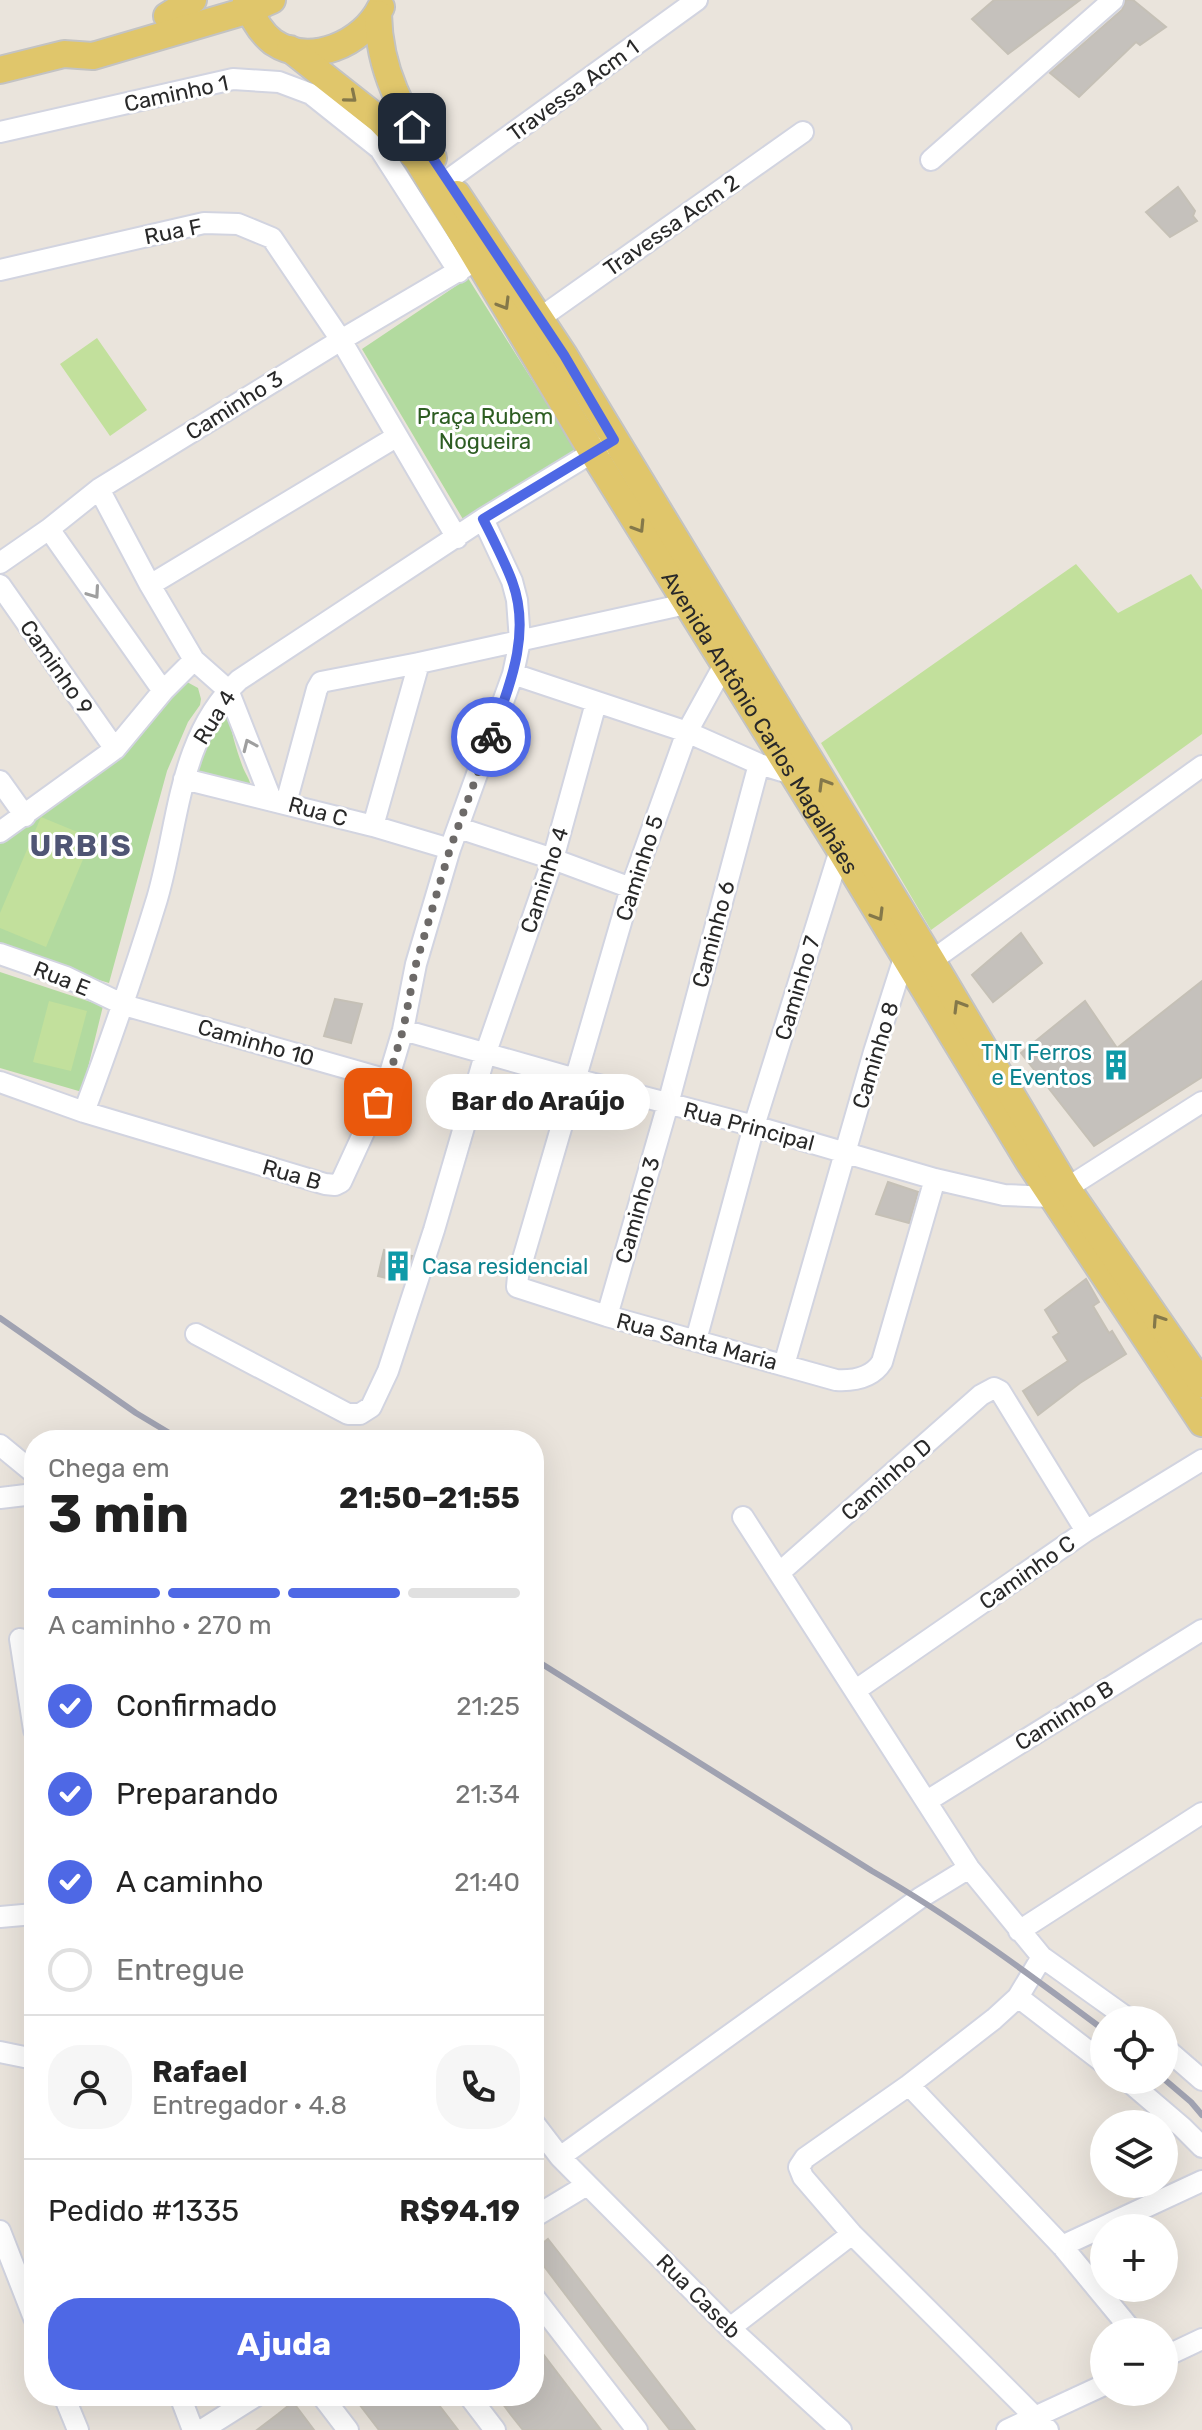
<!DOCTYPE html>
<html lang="pt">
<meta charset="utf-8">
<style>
:root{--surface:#fff;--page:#f6f6f6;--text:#222;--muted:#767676;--line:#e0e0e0;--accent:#4e68e5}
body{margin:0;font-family:Rubik,sans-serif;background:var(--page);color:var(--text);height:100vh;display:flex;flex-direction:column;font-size:30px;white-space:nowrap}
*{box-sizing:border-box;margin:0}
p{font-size:26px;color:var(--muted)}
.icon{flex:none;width:44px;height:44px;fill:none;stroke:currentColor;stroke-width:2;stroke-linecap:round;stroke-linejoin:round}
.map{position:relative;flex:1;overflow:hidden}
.panel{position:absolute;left:24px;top:1430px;width:520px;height:976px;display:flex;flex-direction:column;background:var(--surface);border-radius:32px;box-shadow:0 8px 32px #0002}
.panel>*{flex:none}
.buttons{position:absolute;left:1090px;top:2006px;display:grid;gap:16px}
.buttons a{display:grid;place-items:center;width:88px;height:88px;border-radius:50%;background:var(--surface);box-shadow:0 8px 32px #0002;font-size:40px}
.pin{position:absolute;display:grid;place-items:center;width:68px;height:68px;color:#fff;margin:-34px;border-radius:16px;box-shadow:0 4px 12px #0006}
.courier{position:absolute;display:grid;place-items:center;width:80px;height:80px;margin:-40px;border:6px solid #4e68e5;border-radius:50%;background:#fff;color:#222;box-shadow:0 2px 10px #0007}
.bubble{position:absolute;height:56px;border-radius:28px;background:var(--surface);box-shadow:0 8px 32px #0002;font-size:26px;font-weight:700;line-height:56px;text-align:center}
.overview em{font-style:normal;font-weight:700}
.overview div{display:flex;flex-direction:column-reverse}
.overview{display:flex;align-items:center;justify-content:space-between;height:136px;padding:0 24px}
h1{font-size:52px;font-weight:700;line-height:60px}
.bar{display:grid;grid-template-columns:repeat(4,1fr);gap:12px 8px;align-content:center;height:96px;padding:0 24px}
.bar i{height:10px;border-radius:6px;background:var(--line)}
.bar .current{background:var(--accent)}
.bar p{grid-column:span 4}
.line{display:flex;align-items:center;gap:20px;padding:0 24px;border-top:2px solid var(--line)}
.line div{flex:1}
.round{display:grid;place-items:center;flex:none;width:84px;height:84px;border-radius:32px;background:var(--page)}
ol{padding:0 24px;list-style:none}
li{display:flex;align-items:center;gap:24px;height:88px}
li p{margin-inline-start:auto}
li .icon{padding:8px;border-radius:50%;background:var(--accent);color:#fff;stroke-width:4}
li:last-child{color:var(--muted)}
li i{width:44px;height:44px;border:4px solid var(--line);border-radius:50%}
.primary-button{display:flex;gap:16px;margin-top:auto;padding:16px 24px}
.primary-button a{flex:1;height:92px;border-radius:32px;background:var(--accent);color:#fff;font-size:32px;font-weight:700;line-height:92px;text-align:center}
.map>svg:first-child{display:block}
.green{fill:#b2da9f}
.pitch{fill:#c2e09c}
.building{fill:#c5c1bc;stroke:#c5c0b6;stroke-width:2}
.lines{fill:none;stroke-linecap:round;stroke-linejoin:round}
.minor-casing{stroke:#d2d4e0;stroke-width:24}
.major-casing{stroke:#c3c3c3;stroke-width:30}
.minor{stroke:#fff;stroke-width:20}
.major{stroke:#e0c66b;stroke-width:26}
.rail{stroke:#a0a2b1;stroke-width:6}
.oneway{stroke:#84784a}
.oneway2{stroke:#9f9f9f}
.done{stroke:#6d6a68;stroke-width:8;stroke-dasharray:0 14.4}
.route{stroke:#4e68e5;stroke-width:10}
.labels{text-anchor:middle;stroke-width:6;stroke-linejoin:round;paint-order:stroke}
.street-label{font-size:22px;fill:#292929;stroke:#fff}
.park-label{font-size:22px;fill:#2d5d22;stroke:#fff}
.culture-label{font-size:22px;fill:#0d838f;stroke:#fff;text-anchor:end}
.district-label{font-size:30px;font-weight:bold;letter-spacing:2px;fill:#4f5574;stroke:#fff}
</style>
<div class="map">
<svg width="1202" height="2430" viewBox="0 0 1202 2430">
<rect width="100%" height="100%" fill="#eae4dc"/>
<path class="green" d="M468,278L579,455L467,526L362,349Z
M181,681L187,682L198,688L201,699L200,705L188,722L167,771L109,983L0,950V842Z
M219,706L229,714C231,732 236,748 242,765C245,774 251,780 251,789L180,769Z
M0,972L103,1006L82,1092L0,1068Z"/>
<path class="pitch" d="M97,338L147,410L110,436L60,364Z
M1076,564L1118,613L1191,574L1202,590V734L931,930L821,743Z
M41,817L92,838L46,947L0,928V913Z
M49,1001L87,1011L71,1071L33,1062Z"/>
<path class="building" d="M994,0H1080L1008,54L972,19Z
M1126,0H1133L1166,27L1140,45L1136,42L1079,97L1050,73L1122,10Z
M1178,187L1195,211L1193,216L1197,221L1170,237L1146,212Z
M1021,933L1042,963L993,1002L972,975Z
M1202,981V1077L1094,1146L1021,1053L1085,1001L1117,1048Z
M335,999L362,1004L351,1043L324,1036Z
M888,1182L918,1192L909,1223L876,1214Z
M384,1250L412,1256L403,1282L378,1276Z
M1086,1279L1099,1302L1093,1306L1109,1333L1112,1331L1126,1354L1080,1383L1038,1415L1023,1391L1068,1361L1053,1337L1059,1333L1045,1310Z
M548,2239L559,2253L695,2430H670L612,2356L534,2253V2250Z
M534,2342L559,2375L601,2430H523L511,2415L497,2396H534Z
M353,2396H432L458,2430H379Z
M293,2402L314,2430H257L278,2414Z"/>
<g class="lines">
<g class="minor-casing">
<path id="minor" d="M0,132L233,79L279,82L311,94L380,149L459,272
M931,160L1113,0
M448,180L697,0
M0,270L204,223L238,224L272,238L341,340L457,538
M540,318L803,132
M99,489L150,585L194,660L228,690L271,799
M49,529L163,691
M0,563L49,529L99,489L341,340L477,260
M0,585L115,749
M150,585L396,437
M724,665L687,732L631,888L518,1276L517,1287L607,1316L836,1380C853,1381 872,1378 882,1362L935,1179
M513,674L687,732L759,764L792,774
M184,779L373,826L450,849
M0,781L25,816
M286,803L317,689L321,682L419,663L686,604
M373,826L419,663
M459,828L553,859L631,888
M0,832L115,749L163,691L194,660
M0,954L66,977L124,1005L388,1080
M923,967L1202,766
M403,1030L576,1079L754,1126L935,1179L1004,1195L1051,1197
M0,1082L84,1112L325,1184L335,1185L341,1182L388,1080L403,1030L416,964L450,849L513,674L520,641L517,600L512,581L483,519
M84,1112C110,1042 135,971 157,899C179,824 178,737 239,680L483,519L603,446
M1067,1188L1202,1102
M607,1316L668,1104L759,764
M196,1334L348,1414H360L371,1407L388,1371L434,1230L485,1055L553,859L596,703
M696,1340L754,1126L840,850
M784,1365L874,1052L904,958
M0,1445L34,1473
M0,1498L34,1494
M743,1517L969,1868L1042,1957L1130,2020
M779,1573L981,1395L994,1388L1000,1391L1086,1531
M20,1639L34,1730
M856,1690L1086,1531L1202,1460
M927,1801L1202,1630
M0,1917L34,1914
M1019,1931L1202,1813
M1042,1957L1018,1997L994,2019L909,2085L805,2158L799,2167L803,2177L852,2234L1048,2430
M1018,1997L1104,2063
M1164,2047L1202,2080
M0,2052L34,2059
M1127,2080L1182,2127L1202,2147
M909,2085L1062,2246L1133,2332
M534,2123L560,2157L730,2328L841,2430
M560,2157L920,1898L969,1868
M534,2217L587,2185
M0,2231L34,2318
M1062,2246L1202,2181
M534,2297L637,2430
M730,2328L852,2234
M1164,2357L1202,2339
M64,2396L78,2430
M180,2396L193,2430
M322,2396L348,2430
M469,2396L495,2430
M202,2430L256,2396
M1007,2430L1104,2385"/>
</g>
<g class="major-casing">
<g id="major">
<path d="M246,0C251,15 260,32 273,42C310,67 363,44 381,7"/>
<path d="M378,14C379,71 402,112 433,158"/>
<path d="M167,16L193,0"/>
<path id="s1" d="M290,49L380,120L417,159L593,453L840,850L1029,1162L1202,1423"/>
<path d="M0,70L64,54L93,56L249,10L272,0"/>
<path d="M457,194L564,355L932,961L1067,1188L1202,1384"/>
</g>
</g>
<use href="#minor" class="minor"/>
<use href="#major" class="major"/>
<path class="rail" d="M0,1318L136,1413L181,1440
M534,1659L872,1871C954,1918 1029,1974 1104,2030
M1164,2079L1191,2102L1202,2115"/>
</g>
<defs><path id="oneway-chevron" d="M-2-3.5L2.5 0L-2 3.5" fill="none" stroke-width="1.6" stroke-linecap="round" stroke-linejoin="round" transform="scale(2)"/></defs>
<g class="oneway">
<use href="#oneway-chevron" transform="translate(351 97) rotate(40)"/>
<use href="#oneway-chevron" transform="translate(504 304) rotate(59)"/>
<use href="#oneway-chevron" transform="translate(639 527) rotate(58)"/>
<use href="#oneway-chevron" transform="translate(824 784) rotate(-121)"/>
<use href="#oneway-chevron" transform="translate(878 915) rotate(59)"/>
<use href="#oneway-chevron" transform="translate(959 1006) rotate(-121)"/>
<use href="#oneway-chevron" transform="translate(1158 1320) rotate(-124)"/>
</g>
<g class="oneway2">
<use href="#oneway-chevron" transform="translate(94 593) rotate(55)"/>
<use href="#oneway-chevron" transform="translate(249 745) rotate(-114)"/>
</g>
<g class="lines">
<path class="done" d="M378,1102L388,1080L403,1030L416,964L450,849L491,737"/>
<path class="route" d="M412,127L564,355L614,440L483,519C493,539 504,560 512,581C532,634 509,687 491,737"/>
</g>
<defs>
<g id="building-bare" transform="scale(2.4)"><path d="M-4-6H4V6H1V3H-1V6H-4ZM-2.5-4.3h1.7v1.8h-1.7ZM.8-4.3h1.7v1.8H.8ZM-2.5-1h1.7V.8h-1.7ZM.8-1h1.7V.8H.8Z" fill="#0f9aa8" stroke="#fff" stroke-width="2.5" paint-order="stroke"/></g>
</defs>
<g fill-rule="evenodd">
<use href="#building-bare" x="1116" y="1065"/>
<use href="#building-bare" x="398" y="1266"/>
</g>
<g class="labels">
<g class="street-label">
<text transform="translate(573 90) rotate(-36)" y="8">Travessa Acm 1</text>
<text transform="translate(176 93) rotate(-12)" y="8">Caminho 1</text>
<text transform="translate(671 225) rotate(-35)" y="8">Travessa Acm 2</text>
<text transform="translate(173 231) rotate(-11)" y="8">Rua F</text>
<text transform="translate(234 405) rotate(-32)" y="8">Caminho 3</text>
<text transform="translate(57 667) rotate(55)" y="8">Caminho 9</text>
<text transform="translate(214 717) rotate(-58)" y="8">Rua 4</text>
<text dy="8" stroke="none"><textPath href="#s1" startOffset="828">Avenida Antônio Carlos Magalhães</textPath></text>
<text transform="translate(318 811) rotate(15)" y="8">Rua C</text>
<text transform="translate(639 868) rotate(-72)" y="8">Caminho 5</text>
<text transform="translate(544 880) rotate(-72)" y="8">Caminho 4</text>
<text transform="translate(713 934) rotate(-75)" y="8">Caminho 6</text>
<text transform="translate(62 978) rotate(22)" y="8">Rua E</text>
<text transform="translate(797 988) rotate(-73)" y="8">Caminho 7</text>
<text transform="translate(256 1042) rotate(16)" y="8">Caminho 10</text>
<text transform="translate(875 1055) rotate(-73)" y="8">Caminho 8</text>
<text transform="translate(749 1126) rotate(15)" y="8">Rua Principal</text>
<text transform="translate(292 1174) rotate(16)" y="8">Rua B</text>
<text transform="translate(637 1210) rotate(-74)" y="8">Caminho 3</text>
<text transform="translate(697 1341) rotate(15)" y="8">Rua Santa Maria</text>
<text transform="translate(886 1479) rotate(-41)" y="8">Caminho D</text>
<text transform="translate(1027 1572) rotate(-35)" y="8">Caminho C</text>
<text transform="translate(1064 1715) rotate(-32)" y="8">Caminho B</text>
<text transform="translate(699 2296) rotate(45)" y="8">Rua Caseb</text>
</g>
<g class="park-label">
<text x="485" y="424">Praça Rubem<tspan x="485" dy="25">Nogueira</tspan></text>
</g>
<g class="culture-label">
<text x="1092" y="1060">TNT Ferros<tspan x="1092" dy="25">e Eventos</tspan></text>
<text x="422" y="1274" text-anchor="start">Casa residencial</text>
</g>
<g class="district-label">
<text x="81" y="856">URBIS</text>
</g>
</g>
</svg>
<div class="buttons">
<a><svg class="icon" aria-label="locate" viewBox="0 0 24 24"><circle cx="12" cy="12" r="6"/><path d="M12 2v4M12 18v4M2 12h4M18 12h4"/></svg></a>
<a><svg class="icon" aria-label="layers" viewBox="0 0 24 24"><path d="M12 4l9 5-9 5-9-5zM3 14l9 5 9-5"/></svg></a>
<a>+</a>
<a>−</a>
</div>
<div class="pin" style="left:378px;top:1102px;background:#ea580c"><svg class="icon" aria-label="bag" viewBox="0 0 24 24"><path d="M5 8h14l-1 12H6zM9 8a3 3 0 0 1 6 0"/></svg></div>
<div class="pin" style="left:412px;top:127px;background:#1f2937"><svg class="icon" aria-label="home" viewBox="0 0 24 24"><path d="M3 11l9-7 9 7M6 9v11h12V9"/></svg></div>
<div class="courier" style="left:491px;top:737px"><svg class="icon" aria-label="bike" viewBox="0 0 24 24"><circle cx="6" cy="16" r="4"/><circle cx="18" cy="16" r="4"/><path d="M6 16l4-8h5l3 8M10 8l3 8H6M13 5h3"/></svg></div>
<div class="bubble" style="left:426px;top:1074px;width:224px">Bar do Araújo</div>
<section class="panel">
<div class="overview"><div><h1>3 min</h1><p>Chega em</p></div><em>21:50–21:55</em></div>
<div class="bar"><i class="current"></i><i class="current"></i><i class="current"></i><i></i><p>A caminho · 270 m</p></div>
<ol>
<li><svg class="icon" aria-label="check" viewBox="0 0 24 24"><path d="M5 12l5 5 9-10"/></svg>Confirmado<p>21:25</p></li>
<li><svg class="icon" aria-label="check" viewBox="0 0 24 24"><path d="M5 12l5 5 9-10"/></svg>Preparando<p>21:34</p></li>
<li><svg class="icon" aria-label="check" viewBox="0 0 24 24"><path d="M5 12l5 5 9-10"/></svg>A caminho<p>21:40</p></li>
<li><i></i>Entregue</li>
</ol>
<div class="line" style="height:144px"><a class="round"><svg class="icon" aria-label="person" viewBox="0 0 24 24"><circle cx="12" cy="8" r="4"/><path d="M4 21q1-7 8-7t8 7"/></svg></a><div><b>Rafael</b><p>Entregador · 4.8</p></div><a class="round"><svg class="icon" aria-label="phone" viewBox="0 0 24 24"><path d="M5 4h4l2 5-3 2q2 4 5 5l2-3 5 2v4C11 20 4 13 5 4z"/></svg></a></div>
<div class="line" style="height:104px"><div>Pedido #1335</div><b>R$94.19</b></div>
<div class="primary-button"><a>Ajuda</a></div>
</section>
</div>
